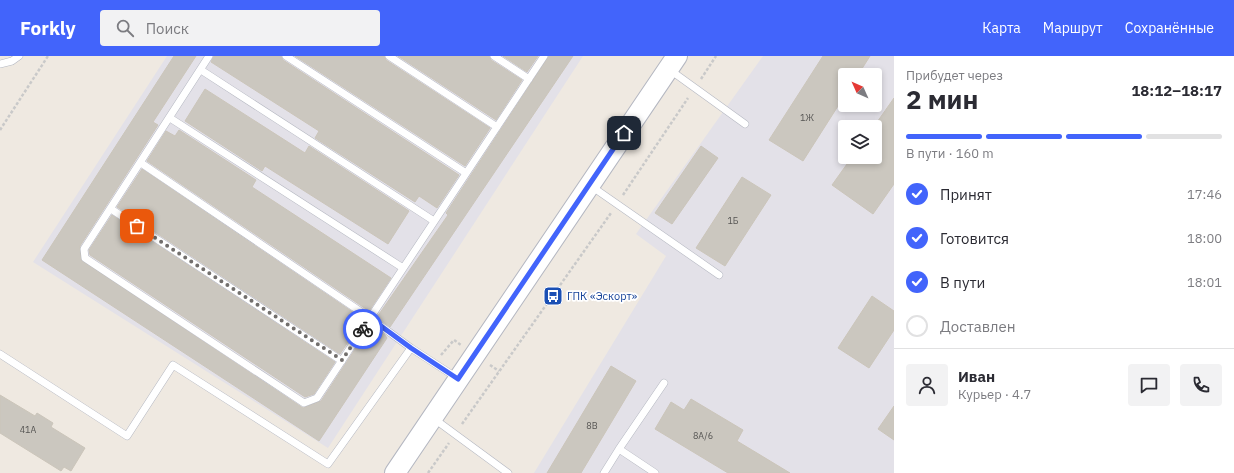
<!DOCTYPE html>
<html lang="ru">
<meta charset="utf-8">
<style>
:root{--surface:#fff;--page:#f2f2f3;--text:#2b2b33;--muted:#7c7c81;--line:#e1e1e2;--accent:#4264fb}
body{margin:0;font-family:"IBM Plex Sans",sans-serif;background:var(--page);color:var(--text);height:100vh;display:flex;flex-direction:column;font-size:15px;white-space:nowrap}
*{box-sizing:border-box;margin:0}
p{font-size:13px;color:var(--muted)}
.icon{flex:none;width:22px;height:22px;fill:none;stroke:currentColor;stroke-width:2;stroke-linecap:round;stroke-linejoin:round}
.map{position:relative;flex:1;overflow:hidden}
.details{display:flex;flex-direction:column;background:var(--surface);width:340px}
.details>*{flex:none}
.needle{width:26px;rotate:315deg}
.controls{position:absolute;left:838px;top:12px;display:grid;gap:8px}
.controls a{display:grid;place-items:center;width:44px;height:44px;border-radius:4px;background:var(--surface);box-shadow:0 2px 6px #0003;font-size:20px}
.pin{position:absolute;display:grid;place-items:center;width:34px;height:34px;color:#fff;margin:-17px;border-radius:8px;box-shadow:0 2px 6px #0006}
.courier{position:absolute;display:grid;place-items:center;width:40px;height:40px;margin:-20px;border:3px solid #4264fb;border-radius:50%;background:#fff;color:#222;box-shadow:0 1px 5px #0007}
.overview em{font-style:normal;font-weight:700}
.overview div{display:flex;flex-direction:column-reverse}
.overview{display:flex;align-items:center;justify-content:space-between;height:68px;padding:0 12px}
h1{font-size:26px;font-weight:700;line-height:30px}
.bar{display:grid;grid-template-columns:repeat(4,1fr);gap:6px 4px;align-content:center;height:48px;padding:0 12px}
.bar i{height:5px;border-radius:3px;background:var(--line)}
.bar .current{background:var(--accent)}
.bar p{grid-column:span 4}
.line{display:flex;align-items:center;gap:10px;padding:0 12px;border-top:1px solid var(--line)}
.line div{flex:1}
.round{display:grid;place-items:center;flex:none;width:42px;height:42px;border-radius:4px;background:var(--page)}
ol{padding:0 12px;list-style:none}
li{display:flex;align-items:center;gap:12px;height:44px}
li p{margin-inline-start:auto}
li .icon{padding:4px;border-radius:50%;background:var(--accent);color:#fff;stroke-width:4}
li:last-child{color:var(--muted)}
li i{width:22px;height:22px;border:2px solid var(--line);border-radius:50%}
header{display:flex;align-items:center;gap:24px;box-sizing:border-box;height:56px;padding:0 20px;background:var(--accent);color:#fff}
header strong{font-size:19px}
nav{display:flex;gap:22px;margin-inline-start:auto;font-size:14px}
.search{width:280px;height:36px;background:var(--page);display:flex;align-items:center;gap:10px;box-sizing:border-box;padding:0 14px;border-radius:4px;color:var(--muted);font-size:15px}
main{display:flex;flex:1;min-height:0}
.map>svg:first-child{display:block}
.industrial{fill:#e3e1e8;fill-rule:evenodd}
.building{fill:#cbc7bf;stroke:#cbc5ba}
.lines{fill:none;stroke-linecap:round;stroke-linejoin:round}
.lane-casing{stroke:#b4b7c1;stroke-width:8}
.secondary-casing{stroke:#b4b7c1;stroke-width:22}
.path{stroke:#c9c9c9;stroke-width:2.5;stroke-dasharray:3 2;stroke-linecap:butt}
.lane{stroke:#fff;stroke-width:7}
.secondary{stroke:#fff;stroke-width:20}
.done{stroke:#726f6d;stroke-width:4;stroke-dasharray:0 7.2}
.route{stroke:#4264fb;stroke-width:5}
.labels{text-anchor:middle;stroke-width:3.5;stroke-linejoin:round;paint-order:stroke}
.number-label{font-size:9px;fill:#555452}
.transit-label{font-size:11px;fill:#164399;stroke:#fff;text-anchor:start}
</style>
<header>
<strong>Forkly</strong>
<div class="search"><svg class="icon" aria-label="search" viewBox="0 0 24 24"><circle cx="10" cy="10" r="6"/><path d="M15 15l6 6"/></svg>Поиск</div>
<nav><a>Карта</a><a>Маршрут</a><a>Сохранённые</a></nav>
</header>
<main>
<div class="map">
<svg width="894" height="417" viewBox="0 0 894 417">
<rect width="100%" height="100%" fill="#efe9e1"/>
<path class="industrial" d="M167,0H583L328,392L33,206Z
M763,0H894V417H534L666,200L636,178ZM845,19H875V49H845ZM845,71H875V101H845Z"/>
<path class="building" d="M174,0H196L153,66L158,69L80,190L81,204L303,352L321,345L371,269L385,279L387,282L319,385L42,204Z
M214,0H281L283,4L459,119L437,152L419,140L415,146L315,82L319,75L211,6Z
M295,0H384L386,4L490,72L465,110Z
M398,0H489L491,4L522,24L496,64Z
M503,0H538L527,16Z
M549,0H573L390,271L377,261L448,159L446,157Z
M823,0H870L858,19H845V39L803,105L769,84Z
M205,33L305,97L309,90L409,155L388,188L265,110L262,115L185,65Z
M894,42V128L873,158L832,129L852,101H875V69Z
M179,74L256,124L252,131L391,222L369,255L147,105L166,75L175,80Z
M701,90L718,102L672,168L655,157Z
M142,113L363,263L340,298L117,151Z
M742,121L771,139L725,210L696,192Z
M112,159L335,306L314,338L305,341L90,199L89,194Z
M872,240L894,255V274L869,312L838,292Z
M611,310L636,325L581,417H547Z
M0,339L35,360L37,357L53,367L51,371L85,392L71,415L64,411L61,415L0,377Z
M691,343L743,374L737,385L790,417H728L655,373L671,346L684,354Z
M894,350V384L878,373Z"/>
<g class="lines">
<g class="lane-casing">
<path id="lane" d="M209,0L84,193L85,202L304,347L317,342L544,0
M286,0L466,117
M389,0L497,71
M494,0L529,23
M0,8L12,5L19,0
M201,14L434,165
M670,14L745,68
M170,62L403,212
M141,107L370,262L411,292
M591,130L719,219
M111,153L342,305
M0,298L127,380L173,309L328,408L411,292L457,322
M433,362L508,417
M619,393L664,327
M604,417L619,393L655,417"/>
</g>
<g class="secondary-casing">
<path id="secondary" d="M395,417L677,0"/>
</g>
<path class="path" d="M701,23L716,0
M0,74L48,0
M623,139L688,42
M441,299L454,284L461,289
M490,309L499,315
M462,368L611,157
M428,417L449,387"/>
<use href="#lane" class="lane"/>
<use href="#secondary" class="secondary"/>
</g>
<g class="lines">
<path class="done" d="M137,170L342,304L363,273"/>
<path class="route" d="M363,273L370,262L411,292L458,323L624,77"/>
</g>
<defs>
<g id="bus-square" transform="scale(1)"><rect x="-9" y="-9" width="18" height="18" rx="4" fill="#1a4fb4" stroke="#fff"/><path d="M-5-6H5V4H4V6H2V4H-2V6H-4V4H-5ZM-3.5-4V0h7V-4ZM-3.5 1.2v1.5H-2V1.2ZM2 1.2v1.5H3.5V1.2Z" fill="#fff"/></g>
</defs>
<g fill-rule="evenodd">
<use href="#bus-square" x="553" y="240"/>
</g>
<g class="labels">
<g class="number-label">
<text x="807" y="65">1Ж</text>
<text x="733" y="168">1Б</text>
<text x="592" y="373">8В</text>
<text x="28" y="377">41А</text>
<text x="703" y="383">8А/6</text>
</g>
<g class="transit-label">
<text x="567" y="244">ГПК «Эскорт»</text>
</g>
</g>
</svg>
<div class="controls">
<a><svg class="needle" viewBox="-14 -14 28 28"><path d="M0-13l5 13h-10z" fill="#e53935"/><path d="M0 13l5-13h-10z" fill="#7c7c81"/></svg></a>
<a><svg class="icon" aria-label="layers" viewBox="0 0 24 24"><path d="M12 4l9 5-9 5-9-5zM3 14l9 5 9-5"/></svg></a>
</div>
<div class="pin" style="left:137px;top:170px;background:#ea580c"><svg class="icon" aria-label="bag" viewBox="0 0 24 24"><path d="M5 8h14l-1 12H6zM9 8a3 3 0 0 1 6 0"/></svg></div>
<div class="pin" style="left:624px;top:77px;background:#1f2937"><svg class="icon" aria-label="home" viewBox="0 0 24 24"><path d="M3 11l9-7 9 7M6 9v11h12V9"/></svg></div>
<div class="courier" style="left:363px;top:273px"><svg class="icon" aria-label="bike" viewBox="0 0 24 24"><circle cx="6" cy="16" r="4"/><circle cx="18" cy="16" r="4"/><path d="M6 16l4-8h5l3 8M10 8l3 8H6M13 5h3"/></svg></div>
</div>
<section class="details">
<div class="overview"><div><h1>2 мин</h1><p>Прибудет через</p></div><em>18:12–18:17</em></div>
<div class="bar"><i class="current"></i><i class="current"></i><i class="current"></i><i></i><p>В пути · 160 m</p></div>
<ol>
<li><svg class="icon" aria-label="check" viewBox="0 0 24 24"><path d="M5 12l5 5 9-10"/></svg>Принят<p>17:46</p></li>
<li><svg class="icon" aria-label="check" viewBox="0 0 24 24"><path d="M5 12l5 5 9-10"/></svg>Готовится<p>18:00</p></li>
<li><svg class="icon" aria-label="check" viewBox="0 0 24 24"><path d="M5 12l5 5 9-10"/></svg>В пути<p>18:01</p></li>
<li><i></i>Доставлен</li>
</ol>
<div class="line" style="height:72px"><a class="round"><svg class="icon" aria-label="person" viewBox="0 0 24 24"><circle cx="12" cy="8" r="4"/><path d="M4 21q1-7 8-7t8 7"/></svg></a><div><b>Иван</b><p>Курьер · 4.7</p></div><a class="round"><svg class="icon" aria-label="chat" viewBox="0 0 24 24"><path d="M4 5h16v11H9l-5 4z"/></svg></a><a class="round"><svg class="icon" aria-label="phone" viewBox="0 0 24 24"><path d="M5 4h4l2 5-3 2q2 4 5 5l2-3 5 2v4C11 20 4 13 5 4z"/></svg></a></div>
</section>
</main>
